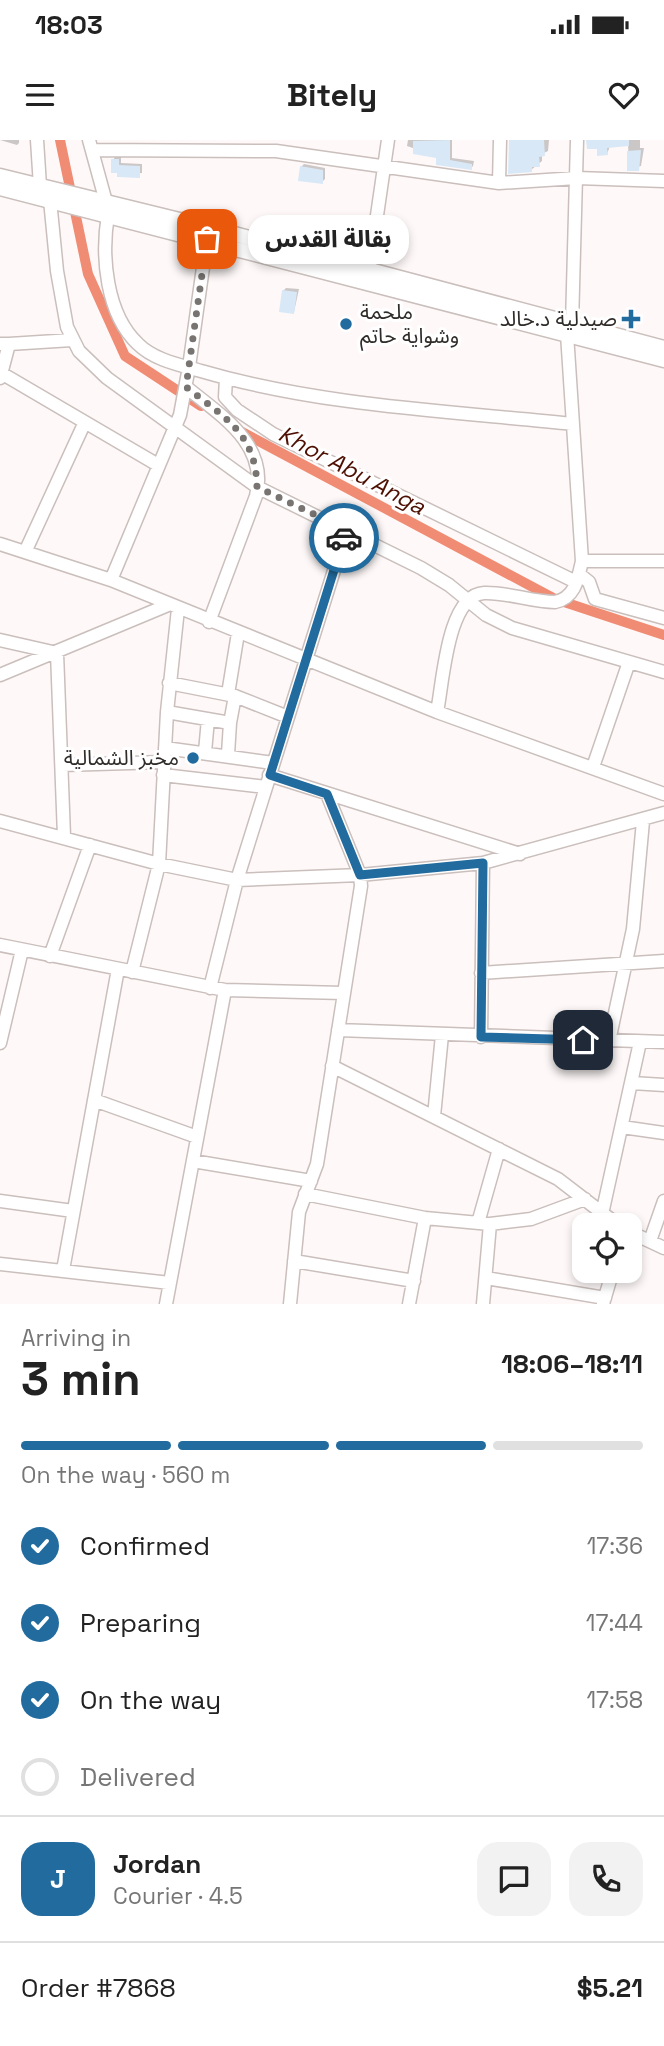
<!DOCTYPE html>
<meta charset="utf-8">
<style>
:root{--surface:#fff;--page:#f2f2f2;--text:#222;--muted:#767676;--line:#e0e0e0;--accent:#226b9e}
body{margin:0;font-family:"Space Grotesk","Noto Sans Arabic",sans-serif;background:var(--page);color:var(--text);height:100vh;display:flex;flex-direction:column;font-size:26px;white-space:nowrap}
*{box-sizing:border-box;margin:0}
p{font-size:23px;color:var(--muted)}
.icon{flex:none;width:38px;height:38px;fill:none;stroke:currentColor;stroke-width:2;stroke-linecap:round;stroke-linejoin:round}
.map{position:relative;height:1164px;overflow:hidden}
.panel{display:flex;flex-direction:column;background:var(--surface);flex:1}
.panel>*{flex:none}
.controls{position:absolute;left:572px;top:1073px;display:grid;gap:14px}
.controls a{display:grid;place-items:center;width:70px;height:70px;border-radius:14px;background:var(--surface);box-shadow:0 4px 10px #0003;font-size:35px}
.pin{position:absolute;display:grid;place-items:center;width:60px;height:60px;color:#fff;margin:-30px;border-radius:14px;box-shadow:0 4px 10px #0006}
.courier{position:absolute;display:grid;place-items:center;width:70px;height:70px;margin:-35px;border:5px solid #226b9e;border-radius:50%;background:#fff;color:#222;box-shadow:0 2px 9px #0007}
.bubble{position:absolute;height:49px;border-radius:21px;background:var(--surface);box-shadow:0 4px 10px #0003;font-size:23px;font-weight:800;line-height:49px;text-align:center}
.headline em{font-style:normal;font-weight:800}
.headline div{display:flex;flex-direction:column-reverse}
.headline{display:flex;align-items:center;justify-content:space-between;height:119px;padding:0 21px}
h1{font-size:46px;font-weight:800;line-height:52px}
.bar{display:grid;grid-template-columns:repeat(4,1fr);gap:10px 7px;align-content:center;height:84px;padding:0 21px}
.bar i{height:9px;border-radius:5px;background:var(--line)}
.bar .selected{background:var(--accent)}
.bar p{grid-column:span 4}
.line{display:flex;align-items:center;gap:18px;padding:0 21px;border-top:2px solid var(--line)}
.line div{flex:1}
.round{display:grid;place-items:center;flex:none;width:74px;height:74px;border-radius:21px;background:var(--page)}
ol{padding:0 21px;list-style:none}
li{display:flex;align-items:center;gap:21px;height:77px}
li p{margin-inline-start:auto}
li .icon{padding:7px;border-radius:50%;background:var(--accent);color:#fff;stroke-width:4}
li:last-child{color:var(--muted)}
li i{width:38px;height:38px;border:4px solid var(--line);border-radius:50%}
.status{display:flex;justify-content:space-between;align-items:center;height:49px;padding:0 35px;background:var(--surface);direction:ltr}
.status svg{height:19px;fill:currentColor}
header{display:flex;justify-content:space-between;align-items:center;height:91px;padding:0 21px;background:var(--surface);font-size:32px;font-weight:800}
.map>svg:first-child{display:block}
.shadow{fill:#0003}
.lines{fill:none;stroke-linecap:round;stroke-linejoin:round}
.canal{stroke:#f08c74;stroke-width:10}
.building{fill:#d8e8f6}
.minor-casing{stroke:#cabfbc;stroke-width:15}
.major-casing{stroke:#cabfbc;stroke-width:17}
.minor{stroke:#fff;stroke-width:12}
.major{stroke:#fff;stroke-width:14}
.done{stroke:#787472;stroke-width:7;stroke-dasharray:0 12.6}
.route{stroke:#226b9e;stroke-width:9}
.poi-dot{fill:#226b9e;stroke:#fff;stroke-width:2.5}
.labels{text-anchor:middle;stroke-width:6;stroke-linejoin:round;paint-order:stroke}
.poi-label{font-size:21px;fill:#302c2a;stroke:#fff;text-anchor:end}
.water-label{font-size:23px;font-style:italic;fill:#4e1003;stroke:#fff}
</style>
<div class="status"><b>18:03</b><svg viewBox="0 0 49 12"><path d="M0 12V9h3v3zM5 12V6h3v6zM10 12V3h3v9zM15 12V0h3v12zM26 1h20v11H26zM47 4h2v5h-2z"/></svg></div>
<header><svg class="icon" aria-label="menu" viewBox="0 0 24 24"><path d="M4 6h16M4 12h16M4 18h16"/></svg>Bitely<svg class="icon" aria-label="heart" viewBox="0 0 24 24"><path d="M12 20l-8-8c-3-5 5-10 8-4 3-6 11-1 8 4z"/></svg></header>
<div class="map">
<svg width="664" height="1164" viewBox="0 0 664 1164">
<rect width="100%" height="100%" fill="#fef9f8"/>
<path class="shadow" d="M0,0H19V3L17,5Z
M408,0H452V18L474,21L473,26L471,28L407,6Z
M511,0H549L548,11L542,14V21L531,30Z
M588,0H640V8H644L641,26L629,29L628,4L610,6L607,14Z
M115,17H121V23L142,24V33L119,35L113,20Z
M304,24L325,28V39L322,42L301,27Z
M286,148L299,149L294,172L283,151Z"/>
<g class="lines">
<path class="canal" d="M60,0L88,134L125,216L201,266
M240,291L555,459L664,495"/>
</g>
<path class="building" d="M450,0V20L472,24V30L436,25V18L413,14V1Z
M509,0H544L545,16L539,17L540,27H532V32L508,34Z
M586,0H629V6L607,8L608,15L597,16V9H587Z
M641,10L639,31H627V11Z
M111,19H119V25L140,26V38L117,37V33H111Z
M300,26L323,30V44L298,41Z
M282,150L297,152L294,174L279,172Z"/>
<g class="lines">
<g class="minor-casing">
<path id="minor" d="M37,0L40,46
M89,0L106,62
M92,10L276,11L499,43L577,38L664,41
M499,43L500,0
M50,60L57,131L67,187L79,211L107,238L257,347L421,428L449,445L486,475L512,488L664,532
M108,75C101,116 106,174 138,204C154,220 180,225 201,231C321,266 449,271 573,284
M369,130L388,0
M572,184L577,0
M0,204H9L0,238
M9,204L72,200
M1,233L158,325
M226,238L225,257L237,270L273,294L576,442
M186,247C220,275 269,304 256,356L209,482
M0,404L111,440L437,572L664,654
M26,410L84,284
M582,421H664
M579,434L589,442L595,459L664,478
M111,440L180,275L189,227L207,99
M0,500L57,513L64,696
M0,535L168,465
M169,543L235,556L288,577
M228,554L238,493
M167,572L230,583
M437,572C443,543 447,455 484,453C508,452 531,462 555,462C575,458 578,439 582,421L567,194
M165,608L273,623
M205,612L208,579
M228,614L230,583L235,556
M62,625L164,622
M593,627L629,522
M163,635L266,647
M269,635L520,714
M0,681L159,724L237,740L360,735L483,723L664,673
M0,805L225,850L343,853
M50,816L90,705
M132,832L159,724L167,572L178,469
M481,833L664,821
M210,848L237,740L347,389
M338,890L664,902
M481,897L483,723
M609,901L633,789L643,681
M0,903L22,810
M332,926L558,1039L618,1085
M632,943L664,945
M94,960L197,997
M434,976L442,895
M622,987L664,993
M193,1021L311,1041
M305,1054L425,1078L490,1084
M0,1061L73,1071
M602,1074L640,902
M478,1083L499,1009
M630,1092L664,1108
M650,1101L664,1061
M294,1121L414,1141
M0,1124L170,1143
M63,1130L118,829
M486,1138L605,1158
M166,1164L225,850
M290,1164L299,1072L317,1024L361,746L360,735L327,654
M409,1164L425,1078
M483,1164L490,1084L531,1079L585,1059
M603,1164L613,1130"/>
</g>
<g class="major-casing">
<path id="major" d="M0,36L208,87L664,208
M0,48L664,220"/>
</g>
<use href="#minor" class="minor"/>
<use href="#major" class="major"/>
</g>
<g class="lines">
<path class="done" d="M207,99L186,247C224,277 256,293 257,347L347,390L344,398"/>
<path class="route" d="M344,398L270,635L327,654L360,735L483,723L481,897L583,900"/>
</g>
<g class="poi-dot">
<path d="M627.5 168.5h7v7h7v7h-7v7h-7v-7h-7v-7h7z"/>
<circle cx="346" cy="184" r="7"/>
<circle cx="193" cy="618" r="7"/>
</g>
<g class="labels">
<g class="poi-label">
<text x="360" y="179" text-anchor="start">ملحمة<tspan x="360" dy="24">وشواية حاتم</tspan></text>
<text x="617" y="186">صيدلية د.خالد</text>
<text x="179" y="625">مخبز الشمالية</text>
</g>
<g class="water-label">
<text transform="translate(352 330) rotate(28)" y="8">Khor Abu Anga</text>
</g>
</g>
</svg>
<div class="controls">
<a><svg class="icon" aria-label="locate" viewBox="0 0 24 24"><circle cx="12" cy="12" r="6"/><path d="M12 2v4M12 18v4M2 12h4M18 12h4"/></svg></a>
</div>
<div class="pin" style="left:207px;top:99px;background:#ea580c"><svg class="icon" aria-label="bag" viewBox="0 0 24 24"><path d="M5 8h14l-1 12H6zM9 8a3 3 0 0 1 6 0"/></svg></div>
<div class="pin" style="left:583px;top:900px;background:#1f2937"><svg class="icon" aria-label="home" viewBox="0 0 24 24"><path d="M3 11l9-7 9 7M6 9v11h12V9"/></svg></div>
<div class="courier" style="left:344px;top:398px"><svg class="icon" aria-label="car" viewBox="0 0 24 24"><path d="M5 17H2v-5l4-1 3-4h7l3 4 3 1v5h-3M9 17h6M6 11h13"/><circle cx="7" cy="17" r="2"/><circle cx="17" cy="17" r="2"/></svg></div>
<div class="bubble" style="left:248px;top:75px;width:161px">بقالة القدس</div>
</div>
<section class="panel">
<div class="headline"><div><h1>3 min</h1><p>Arriving in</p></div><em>18:06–18:11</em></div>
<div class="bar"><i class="selected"></i><i class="selected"></i><i class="selected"></i><i></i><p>On the way · 560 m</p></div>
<ol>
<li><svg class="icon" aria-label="check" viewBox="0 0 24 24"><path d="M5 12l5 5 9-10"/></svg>Confirmed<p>17:36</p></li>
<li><svg class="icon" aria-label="check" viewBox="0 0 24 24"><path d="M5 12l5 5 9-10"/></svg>Preparing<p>17:44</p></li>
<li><svg class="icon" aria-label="check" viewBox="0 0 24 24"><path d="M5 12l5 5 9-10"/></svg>On the way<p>17:58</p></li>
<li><i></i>Delivered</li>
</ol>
<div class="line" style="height:126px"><b class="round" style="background:var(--accent);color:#fff">J</b><div><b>Jordan</b><p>Courier · 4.5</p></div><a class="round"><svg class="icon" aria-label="chat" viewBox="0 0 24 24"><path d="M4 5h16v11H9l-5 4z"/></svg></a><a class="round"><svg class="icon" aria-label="phone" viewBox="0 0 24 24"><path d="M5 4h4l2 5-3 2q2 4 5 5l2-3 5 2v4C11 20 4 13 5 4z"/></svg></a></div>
<div class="line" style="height:91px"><div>Order #7868</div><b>$5.21</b></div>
</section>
